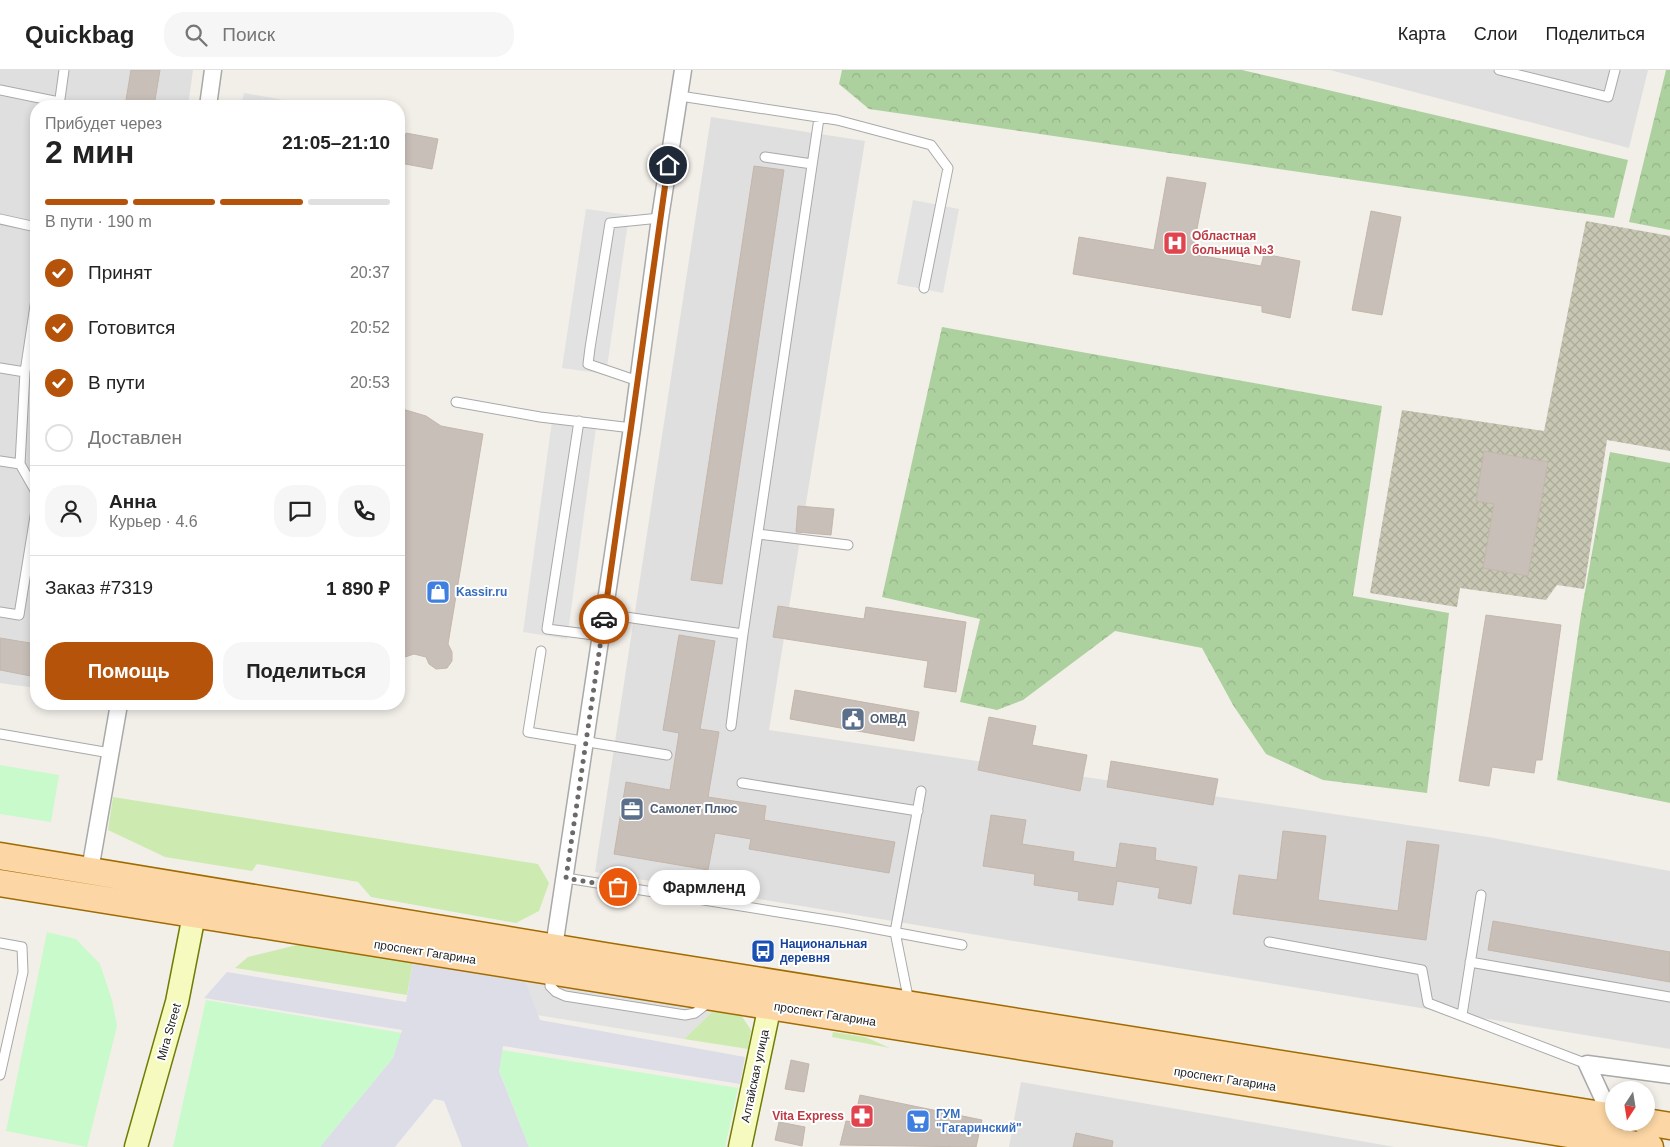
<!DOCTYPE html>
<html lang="ru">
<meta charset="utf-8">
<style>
:root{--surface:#fff;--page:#f6f6f6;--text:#222;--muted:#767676;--line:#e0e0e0;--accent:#b45309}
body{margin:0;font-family:Arial,sans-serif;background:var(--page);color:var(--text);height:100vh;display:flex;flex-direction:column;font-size:19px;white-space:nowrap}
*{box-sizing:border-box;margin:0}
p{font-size:16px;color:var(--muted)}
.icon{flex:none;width:28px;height:28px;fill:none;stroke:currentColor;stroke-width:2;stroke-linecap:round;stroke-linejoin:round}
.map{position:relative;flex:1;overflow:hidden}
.side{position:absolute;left:30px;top:30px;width:375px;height:610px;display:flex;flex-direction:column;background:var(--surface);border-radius:20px;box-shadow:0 2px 8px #0003}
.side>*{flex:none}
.needle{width:32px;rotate:192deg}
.buttons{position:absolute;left:1605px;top:1011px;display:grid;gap:10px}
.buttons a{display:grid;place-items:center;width:50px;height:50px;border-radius:50%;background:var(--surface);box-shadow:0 2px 8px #0003;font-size:25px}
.pin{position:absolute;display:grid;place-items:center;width:42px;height:42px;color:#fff;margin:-21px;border:2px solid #fff;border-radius:50%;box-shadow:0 1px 5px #0007}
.courier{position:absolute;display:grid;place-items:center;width:50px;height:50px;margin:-25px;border:4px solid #b45309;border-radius:50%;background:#fff;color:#222;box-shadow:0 1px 6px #0007}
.bubble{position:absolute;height:35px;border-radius:18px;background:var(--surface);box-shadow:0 2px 8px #0003;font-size:16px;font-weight:800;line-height:35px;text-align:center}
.head em{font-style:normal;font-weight:800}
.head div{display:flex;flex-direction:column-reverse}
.head{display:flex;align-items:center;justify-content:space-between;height:85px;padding:0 15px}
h1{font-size:32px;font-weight:800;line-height:38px}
.bar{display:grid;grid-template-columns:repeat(4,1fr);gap:8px 5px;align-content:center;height:60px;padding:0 15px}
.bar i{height:6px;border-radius:4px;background:var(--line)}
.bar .current{background:var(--accent)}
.bar p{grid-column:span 4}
.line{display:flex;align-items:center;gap:12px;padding:0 15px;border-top:1px solid var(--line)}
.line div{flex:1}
.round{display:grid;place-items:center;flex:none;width:52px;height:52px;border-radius:20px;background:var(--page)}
ol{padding:0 15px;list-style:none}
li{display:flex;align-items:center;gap:15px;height:55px}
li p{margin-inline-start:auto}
li .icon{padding:5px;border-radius:50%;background:var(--accent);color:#fff;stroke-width:4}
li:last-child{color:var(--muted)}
li i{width:28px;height:28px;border:2px solid var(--line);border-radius:50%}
.primary-button{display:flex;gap:10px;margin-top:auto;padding:10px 15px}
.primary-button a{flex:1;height:58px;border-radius:20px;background:var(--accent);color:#fff;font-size:20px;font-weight:800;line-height:58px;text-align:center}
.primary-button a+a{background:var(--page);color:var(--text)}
header{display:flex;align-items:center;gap:30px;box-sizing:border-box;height:70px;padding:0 25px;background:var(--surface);border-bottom:1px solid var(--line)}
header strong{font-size:24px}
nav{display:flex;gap:28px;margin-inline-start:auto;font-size:18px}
.search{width:350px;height:45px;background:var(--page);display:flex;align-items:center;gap:12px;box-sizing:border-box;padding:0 18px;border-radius:20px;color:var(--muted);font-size:19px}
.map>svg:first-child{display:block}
.residential{fill:#e0dfdf}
.construction{fill:url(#construction-cross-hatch)}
.grass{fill:#cdebb0}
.forest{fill:url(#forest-crowns)}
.park{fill:#c8facc}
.parking{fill:#e2e2e2}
.plaza{fill:#dddde8}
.building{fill:#c7bfb8;stroke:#c4b6ab}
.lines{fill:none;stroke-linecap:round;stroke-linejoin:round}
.lane-casing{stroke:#a9a9a9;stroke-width:11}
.street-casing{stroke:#a9a9a9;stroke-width:19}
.secondary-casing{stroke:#707d05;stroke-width:25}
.primary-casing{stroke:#a06b00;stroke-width:29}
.lane{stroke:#fff;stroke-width:9}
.street{stroke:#fff;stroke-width:16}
.secondary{stroke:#f7fabf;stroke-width:22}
.primary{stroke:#fcd6a4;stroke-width:26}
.done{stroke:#6b6a68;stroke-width:5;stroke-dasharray:0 9}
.route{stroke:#b45309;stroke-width:6}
.labels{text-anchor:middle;stroke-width:4;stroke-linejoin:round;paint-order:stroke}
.health-label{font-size:12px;font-weight:bold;fill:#be3a42;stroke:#fff;text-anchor:start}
.shop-label{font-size:12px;font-weight:bold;fill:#366cbe;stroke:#fff;text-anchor:start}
.service-label{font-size:12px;font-weight:bold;fill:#4e5e75;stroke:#fff;text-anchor:start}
.transit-label{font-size:12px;font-weight:bold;fill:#164399;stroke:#fff;text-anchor:start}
.street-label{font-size:12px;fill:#222;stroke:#fff}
</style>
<header>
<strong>Quickbag</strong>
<div class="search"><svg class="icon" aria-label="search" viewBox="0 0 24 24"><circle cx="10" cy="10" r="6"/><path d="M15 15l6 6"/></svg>Поиск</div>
<nav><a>Карта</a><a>Слои</a><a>Поделиться</a></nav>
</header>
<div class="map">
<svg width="1670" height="1077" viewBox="0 0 1670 1077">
<defs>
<pattern id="construction-cross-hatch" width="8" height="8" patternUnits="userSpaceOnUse" patternTransform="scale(1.25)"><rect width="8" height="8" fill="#c7c7b4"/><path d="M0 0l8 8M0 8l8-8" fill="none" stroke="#abab9a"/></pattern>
<pattern id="forest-crowns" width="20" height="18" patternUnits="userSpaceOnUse" patternTransform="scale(1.25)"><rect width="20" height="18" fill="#add19e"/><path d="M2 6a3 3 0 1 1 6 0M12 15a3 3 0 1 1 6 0" fill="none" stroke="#95b388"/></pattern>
</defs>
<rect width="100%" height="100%" fill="#f2efe9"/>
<path class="residential" d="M0,0H193L188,36H36V618L0,613Z
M1330,0H1648L1629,78Z
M711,47L865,71L769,660L1488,767L1670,801V979L595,802Z
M1021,1012L1395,1077H1009Z"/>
<path class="construction" d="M1586,151L1670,166V381L1607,370L1584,519L1557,515L1546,530L1460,518L1457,537L1370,523L1402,340L1544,361Z"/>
<path class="grass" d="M113,727L538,794L549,813L539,841L516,853L371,827L358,812L257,794L252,801L165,787L108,760Z
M313,871L413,891L407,925L235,898L248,887Z
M713,941L741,945L751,960L748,979L684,969Z
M833,962L865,967L890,978L832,967Z"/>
<path class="forest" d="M842,0H1242L1628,90L1614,148L869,39L839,14Z
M1666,0H1670V160L1629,152Z
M942,257L1382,336L1353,526L1449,543L1427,723L1323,710L1266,684L1233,635L1202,578L1115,561L1023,630L997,640L960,632L980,549L882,527Z
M1610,382L1670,393V733L1557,710L1581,544Z"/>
<path class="park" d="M0,695L59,705L51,752L0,744Z
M47,862L76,869L100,894L112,930L117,956L87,1077L6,1061Z
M206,930L402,963L393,988L320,1077H173Z
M502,980L738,1018L725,1077H529L499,1000Z"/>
<path class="parking" d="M244,23L318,36H241Z
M913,130L959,139L943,223L897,214Z
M586,139L629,145L606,304L562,298Z
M553,344L597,350L567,569L523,562Z
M525,910L713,941L684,969L537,945Z"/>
<path class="plaza" d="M413,891L525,910L540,950L745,987L740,1014L503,976L499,1001L529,1077H462L444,1031L434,1029L395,1077H320L393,988L402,960L204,928L227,902L406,932Z"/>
<path class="building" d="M131,0H160L154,36H125Z
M406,63L438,69L432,99L400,93Z
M754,96L784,100L722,514L691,510Z
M1167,107L1206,113L1192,184L1261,196L1264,184L1300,191L1290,248L1262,242V236L1073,204L1079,167L1154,180Z
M1371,141L1401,147L1382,245L1352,240Z
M399,338L426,346L441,356L483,364L448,574L452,582V591L447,598L436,599L429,594L426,587L414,584L399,589Z
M1484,381L1548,392L1528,506L1483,498L1494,434L1476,431Z
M798,436L834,439L831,465L796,462Z
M778,536L864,549L866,537L966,552L956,622L924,617L928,591L773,567Z
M1486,545L1561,555L1542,690H1536L1534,703L1492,697L1489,716L1459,711Z
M679,565L715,571L700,659L719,662L708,727L766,736L764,750L895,772L889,803L749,779L751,769L715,763L708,800L614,784L626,712L670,720L679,663L663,660Z
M0,568L36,574V607L0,600Z
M795,620L919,642L914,671L790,649Z
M989,647L1036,656L1032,675L1087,685L1080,721L978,700Z
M1111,691L1218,709L1213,735L1107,717Z
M991,745L1026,750L1022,774L1074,782L1073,791L1116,798L1120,773L1156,778L1155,790L1197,797L1191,834L1158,828L1160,818L1117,811L1113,835L1078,830L1079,822L1034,815L1035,804L983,796Z
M1283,761L1326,766L1318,830L1398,841L1407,771L1439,775L1426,870L1233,844L1239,805L1277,810Z
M1493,851L1670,882V912L1488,880Z
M791,990L809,994L804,1022L785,1019Z
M860,1025L982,1050L976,1077L840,1075L846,1051L854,1052Z
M779,1052L805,1057L802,1076L775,1070Z
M1076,1063L1113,1071L1112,1077H1073Z"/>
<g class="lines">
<g class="lane-casing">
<path id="lane" d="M1499,0L1608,27L1615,0
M0,20L59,32
M680,26L837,50L931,75L948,98L924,218
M59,36L64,0
M765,87L812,94
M0,149L36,157
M36,229L25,302L20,394L36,422
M0,298L25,302
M638,311L588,294L590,278L610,153L660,148
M456,332L540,347L632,358
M579,351L547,559L602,566
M0,391L20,394
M758,464L848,475
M0,542L19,545L36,440
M605,544L743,564L731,656
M743,564L819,48
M541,581L528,662L667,685
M0,664L110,683
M742,713L918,741
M566,808L840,852L962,875
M1269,872L1422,900L1428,933L1587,994
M0,873L22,877L23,902L0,1005
M1470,892L1670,927
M550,904V916L556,922L565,926L685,945L695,943L709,932
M909,932L895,862L921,721
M1462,945L1481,825"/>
</g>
<g class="street-casing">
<path id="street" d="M208,36L213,0
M90,800L119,634
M554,877L632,358L660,148L683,0
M1587,994L1670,1005
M1587,994L1611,1046"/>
</g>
<g class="secondary-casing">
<path id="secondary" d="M136,1077L177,932L194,845
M740,1077L770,935"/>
</g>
<g class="primary-casing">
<path id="primary" d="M0,786L605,886L1614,1047
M0,813L1650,1077
M1646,1052L1670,1056"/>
</g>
<use href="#lane" class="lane"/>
<use href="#street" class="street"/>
<use href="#secondary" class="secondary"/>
<use href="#primary" class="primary"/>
</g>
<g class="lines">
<path class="done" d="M604,549L566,808L618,817"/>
<path class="route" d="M604,549L668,95"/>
</g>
<defs>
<g id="hospital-square" transform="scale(1.25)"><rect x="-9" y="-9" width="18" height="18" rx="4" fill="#e0444e" stroke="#fff"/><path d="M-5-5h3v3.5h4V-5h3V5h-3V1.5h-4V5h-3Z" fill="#fff"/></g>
<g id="shop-square" transform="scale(1.25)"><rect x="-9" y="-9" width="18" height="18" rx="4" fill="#3f7fe0" stroke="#fff"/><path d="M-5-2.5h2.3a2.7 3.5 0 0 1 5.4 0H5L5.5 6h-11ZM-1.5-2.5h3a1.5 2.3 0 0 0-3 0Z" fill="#fff"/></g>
<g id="civic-square" transform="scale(1.25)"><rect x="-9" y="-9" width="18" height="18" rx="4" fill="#5c6f8a" stroke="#fff"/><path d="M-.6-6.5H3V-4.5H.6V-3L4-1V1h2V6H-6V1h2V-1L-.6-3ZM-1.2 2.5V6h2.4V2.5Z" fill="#fff"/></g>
<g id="office-square" transform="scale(1.25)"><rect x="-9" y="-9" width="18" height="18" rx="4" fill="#5c6f8a" stroke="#fff"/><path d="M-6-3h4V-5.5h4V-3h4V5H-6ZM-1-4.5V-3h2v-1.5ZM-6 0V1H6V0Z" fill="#fff"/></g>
<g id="bus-square" transform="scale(1.25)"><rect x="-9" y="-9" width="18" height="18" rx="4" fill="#1a4fb4" stroke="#fff"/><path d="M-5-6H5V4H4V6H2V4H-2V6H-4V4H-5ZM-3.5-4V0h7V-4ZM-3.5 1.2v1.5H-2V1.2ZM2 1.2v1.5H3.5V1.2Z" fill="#fff"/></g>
<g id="pharmacy-square" transform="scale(1.25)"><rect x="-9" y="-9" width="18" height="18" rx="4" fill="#e0444e" stroke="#fff"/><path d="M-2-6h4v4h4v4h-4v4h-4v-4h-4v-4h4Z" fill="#fff"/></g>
<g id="supermarket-square" transform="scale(1.25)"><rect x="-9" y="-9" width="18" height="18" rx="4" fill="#3f7fe0" stroke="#fff"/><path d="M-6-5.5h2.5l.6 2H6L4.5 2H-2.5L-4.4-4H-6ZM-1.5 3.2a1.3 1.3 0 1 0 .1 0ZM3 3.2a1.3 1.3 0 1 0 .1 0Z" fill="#fff"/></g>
</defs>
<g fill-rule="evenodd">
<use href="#hospital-square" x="1175" y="173"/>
<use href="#shop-square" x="438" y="522"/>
<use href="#civic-square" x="853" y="649"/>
<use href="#office-square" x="632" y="739"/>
<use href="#bus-square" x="763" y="881"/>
<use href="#pharmacy-square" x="862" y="1046"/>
<use href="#supermarket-square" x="918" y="1051"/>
</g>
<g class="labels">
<g class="health-label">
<text x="1192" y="170">Областная<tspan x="1192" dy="14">больница №3</tspan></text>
<text x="844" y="1050" text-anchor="end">Vita Express</text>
</g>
<g class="shop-label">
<text x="456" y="526">Kassir.ru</text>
<text x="936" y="1048">ГУМ<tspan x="936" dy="14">"Гагаринский"</tspan></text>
</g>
<g class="service-label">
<text x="870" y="653">ОМВД</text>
<text x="650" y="743">Самолет Плюс</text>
</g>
<g class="transit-label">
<text x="780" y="878">Национальная<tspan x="780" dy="14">деревня</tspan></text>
</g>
<g class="street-label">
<text transform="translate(425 882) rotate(9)" y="4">проспект Гагарина</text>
<text transform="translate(825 944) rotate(9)" y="4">проспект Гагарина</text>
<text transform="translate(169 962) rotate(-74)" y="4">Mira Street</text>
<text transform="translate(755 1006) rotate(-78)" y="4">Алтайская улица</text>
<text transform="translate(1225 1009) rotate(9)" y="4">проспект Гагарина</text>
</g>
</g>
</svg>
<div class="buttons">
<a><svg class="needle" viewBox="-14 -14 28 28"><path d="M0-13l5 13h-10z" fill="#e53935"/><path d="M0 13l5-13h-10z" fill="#767676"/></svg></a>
</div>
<div class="pin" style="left:618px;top:817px;background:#ea580c"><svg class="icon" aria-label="bag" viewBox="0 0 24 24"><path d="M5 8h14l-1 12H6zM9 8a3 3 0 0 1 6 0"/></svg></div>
<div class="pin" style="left:668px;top:95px;background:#1f2937"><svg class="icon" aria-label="home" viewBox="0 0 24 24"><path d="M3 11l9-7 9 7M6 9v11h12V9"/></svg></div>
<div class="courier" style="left:604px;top:549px"><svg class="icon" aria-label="car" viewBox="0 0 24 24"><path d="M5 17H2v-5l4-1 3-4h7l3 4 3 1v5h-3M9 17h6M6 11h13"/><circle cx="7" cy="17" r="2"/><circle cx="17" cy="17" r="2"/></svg></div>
<div class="bubble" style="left:648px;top:800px;width:112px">Фармленд</div>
<section class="side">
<div class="head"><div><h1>2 мин</h1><p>Прибудет через</p></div><em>21:05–21:10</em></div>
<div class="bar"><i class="current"></i><i class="current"></i><i class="current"></i><i></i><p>В пути · 190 m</p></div>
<ol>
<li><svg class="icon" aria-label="check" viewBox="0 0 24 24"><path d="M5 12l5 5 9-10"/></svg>Принят<p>20:37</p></li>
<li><svg class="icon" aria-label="check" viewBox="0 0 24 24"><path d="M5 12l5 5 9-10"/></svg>Готовится<p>20:52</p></li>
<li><svg class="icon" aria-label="check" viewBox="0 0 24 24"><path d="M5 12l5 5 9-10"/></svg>В пути<p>20:53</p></li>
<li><i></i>Доставлен</li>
</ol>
<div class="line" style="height:90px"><a class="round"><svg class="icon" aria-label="person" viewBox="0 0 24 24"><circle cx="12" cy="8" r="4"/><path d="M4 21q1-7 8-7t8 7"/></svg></a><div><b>Анна</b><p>Курьер · 4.6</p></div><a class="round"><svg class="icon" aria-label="chat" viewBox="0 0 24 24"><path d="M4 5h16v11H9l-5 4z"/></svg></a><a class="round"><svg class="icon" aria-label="phone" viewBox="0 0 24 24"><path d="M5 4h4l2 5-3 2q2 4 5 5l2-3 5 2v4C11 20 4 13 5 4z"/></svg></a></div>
<div class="line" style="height:65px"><div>Заказ #7319</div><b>1 890 ₽</b></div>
<div class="primary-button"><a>Помощь</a><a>Поделиться</a></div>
</section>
</div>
